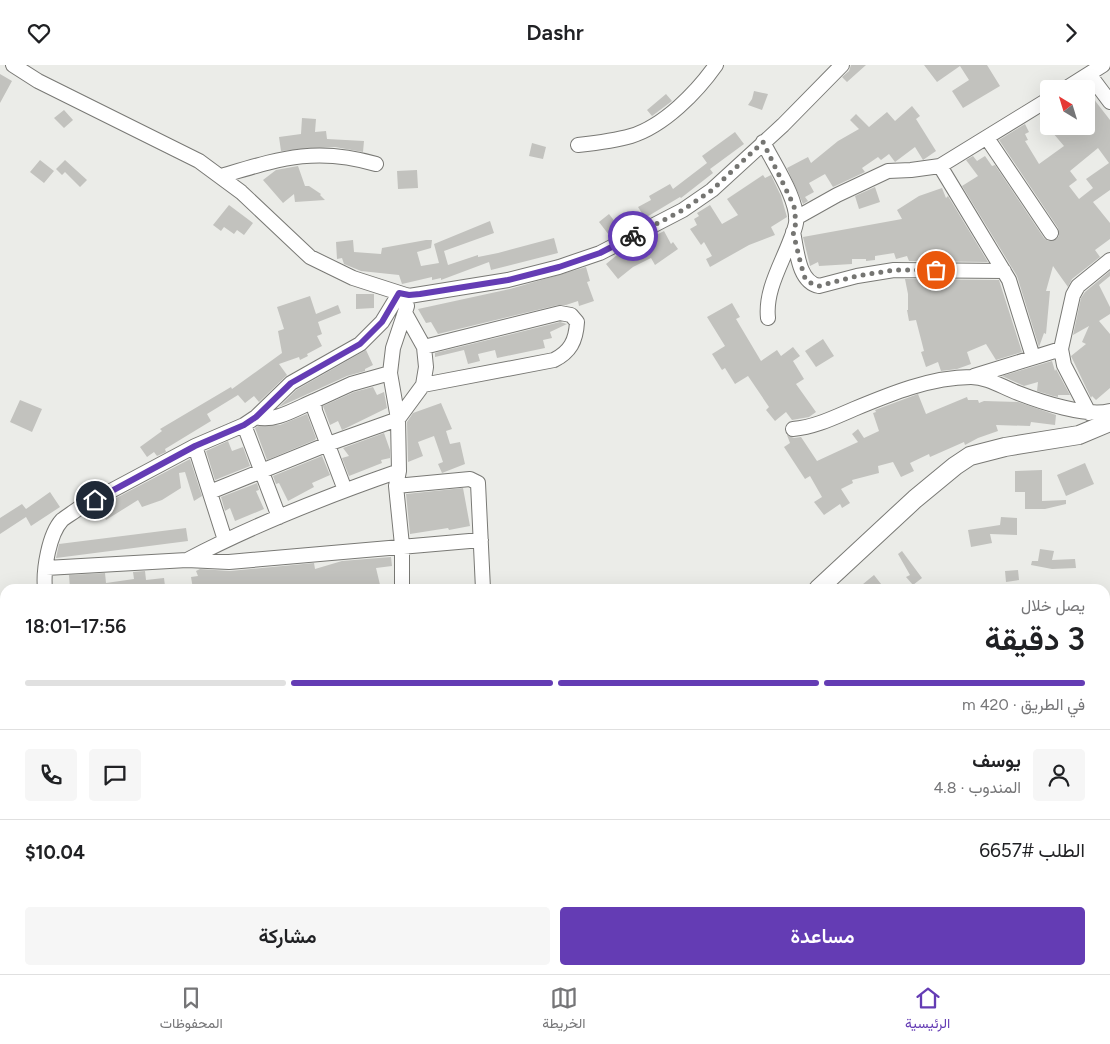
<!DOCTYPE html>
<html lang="ar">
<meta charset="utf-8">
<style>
:root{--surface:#fff;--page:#f6f6f6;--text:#202124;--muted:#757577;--line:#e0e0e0;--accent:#643cb4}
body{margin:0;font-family:Figtree,Vazirmatn,sans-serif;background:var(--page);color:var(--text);direction:rtl;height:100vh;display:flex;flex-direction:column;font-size:19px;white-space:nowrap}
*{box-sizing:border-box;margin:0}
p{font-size:16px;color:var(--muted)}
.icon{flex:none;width:28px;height:28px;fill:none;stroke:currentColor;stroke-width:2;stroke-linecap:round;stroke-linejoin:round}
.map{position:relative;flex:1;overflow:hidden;direction:ltr}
.drawer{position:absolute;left:0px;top:519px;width:1110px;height:391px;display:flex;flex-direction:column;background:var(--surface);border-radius:15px 15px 0 0;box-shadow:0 5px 20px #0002;direction:rtl}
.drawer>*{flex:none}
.needle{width:32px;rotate:322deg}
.buttons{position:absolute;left:1040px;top:15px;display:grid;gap:10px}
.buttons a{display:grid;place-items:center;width:55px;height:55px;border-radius:5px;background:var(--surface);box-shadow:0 5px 20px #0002;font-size:25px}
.pin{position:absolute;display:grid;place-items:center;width:42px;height:42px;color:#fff;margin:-21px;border:2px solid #fff;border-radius:50%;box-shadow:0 1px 5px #0007}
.courier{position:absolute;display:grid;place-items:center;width:50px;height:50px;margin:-25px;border:4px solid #643cb4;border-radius:50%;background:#fff;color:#222;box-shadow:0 1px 6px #0007}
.summary em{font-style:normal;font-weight:600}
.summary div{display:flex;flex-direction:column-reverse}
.summary{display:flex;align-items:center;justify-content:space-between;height:85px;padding:0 25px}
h1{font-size:32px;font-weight:600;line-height:38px}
.bar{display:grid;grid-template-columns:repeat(4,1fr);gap:8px 5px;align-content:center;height:60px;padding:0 25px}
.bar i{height:6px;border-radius:4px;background:var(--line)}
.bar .selected{background:var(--accent)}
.bar p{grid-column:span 4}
.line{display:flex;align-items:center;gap:12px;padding:0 25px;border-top:1px solid var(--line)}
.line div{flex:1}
.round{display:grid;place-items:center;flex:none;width:52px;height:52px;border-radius:5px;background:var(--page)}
.cta{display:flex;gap:10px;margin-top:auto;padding:10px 25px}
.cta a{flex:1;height:58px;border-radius:5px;background:var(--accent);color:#fff;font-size:20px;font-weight:600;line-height:58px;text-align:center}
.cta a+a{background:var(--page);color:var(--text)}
header{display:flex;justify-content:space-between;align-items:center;height:65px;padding:0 25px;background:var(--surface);font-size:22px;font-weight:600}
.dock{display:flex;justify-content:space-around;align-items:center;height:70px;border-top:1px solid var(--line);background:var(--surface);font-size:14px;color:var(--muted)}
.dock a{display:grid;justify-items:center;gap:2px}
.dock .selected{color:var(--accent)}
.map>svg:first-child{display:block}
.green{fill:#cbd299}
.building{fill:#c2c2be;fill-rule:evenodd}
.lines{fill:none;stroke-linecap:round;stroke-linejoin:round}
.minor-casing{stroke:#797975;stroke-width:16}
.major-casing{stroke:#797975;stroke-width:20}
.highway-casing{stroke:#797975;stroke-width:22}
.minor{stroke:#fff;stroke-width:14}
.major{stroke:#fff;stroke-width:18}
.highway{stroke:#fff;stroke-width:20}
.done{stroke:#757572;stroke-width:5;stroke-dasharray:0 9}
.route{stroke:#643cb4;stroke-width:6}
</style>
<header><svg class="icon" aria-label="forward" viewBox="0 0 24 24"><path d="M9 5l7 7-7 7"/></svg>Dashr<svg class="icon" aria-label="heart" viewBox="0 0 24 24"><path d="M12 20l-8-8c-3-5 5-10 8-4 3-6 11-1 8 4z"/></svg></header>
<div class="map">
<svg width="1110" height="909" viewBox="0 0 1110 909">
<rect width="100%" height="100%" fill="#ebece8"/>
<path class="green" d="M1110,656V909H669L675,905H1105V659Z"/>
<path class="building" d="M851,0H866L847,17L842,12L849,6Z
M924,0H987L1000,21L963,43L952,26L969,15L960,1L937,17Z
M0,9L12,16L0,38Z
M1087,21L1096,37L1110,55V125L1093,137L1110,158V174L1095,185L1100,192L1072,214L1068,222L1053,201L1046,226H1050L1046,269L1044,268L1039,282L1017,211L962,121L978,111L966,95L973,91L977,96L985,91L992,101L995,100L1044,173L1048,176L1055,175L1059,171L1058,163L999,75L1025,59L1029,67L1025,69L1028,75L1025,76L1039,99L1064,81L1047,61H1086V24H1082ZM1098,83L1109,98L1086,114L1093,123L1079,134L1069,121L1077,115L1070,106Z
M754,26L768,29L762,45L748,40L752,34Z
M666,29L672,36L652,51L647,45Z
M912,41L920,51L916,54L936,86L923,95L915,82L895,97L889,89L881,95L878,92L862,103L865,107L833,122L825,109L809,118L814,127L805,132L808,136L803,139L787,103L808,92L811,98L838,76L859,64L850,55L856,49L869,62L887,47L895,56Z
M64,45L73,55L64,63L54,53Z
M302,53L316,54L315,67L326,66L327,74L364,76L363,87L335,82L281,86L279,72L301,69Z
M735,67L744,79L710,104L713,108L681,133L680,132L645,153L638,142L651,135L649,131L670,119L673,124L707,98L702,91Z
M532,78L546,82L543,94L529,91Z
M40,95L54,106L44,118L30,107Z
M65,95L87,115L80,122L65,107L62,110L56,104Z
M298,101L305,121H309L321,129L320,130L325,135L295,137L294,129L283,138L263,115L276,105Z
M417,105L418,123L398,124L397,106Z
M763,110L765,113L771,110L781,131L787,152L771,162L775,170L749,180L710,202L706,194L712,191L704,177L701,180L690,164L697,160L694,154L699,151L697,148L710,140L722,159L738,150L727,134Z
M875,122L880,137L859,144L855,131Z
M942,123L946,133L948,131L988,197L909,196L907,191L896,194L894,188L875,191V195L866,196V194H852V199L819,201L818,197L810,201L803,172L902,154L897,145L919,131Z
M229,140L253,158L244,170L237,165L234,169L224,162L221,166L213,160Z
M609,149L619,162L609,170L599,157Z
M490,156L494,168L444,186L448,200L478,190V192L498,188L554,173L558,188L491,205L489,197L441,215V213L432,215V212L402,219L399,210L361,206L344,199L342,193L337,194L336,177L353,175L354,187L381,189L382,183L426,175H432L431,183L417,187L421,201L439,198L434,179Z
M664,166L671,179L673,177L678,184L655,200L651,193L633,202L618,214L606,199L617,190Z
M586,202L590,216L587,217L594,236L579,241L578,236L566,240H558L438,269L431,257L426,258L418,244L510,224Z
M1110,206V211L1099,220L1110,242V249L1099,256L1110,269V323L1096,335L1092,331L1091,333L1071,291L1086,279L1082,277L1089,261L1073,270L1081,233L1085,227Z
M905,214L999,215L1022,287L996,295L986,279L967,287L971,299L957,304L941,306L938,297L926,302L921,287L924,286L916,255L909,256L907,245H908V229Z
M356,229H374V243L356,244Z
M310,231L316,249L338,240L341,248L318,257L322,269L317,271L322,281L307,289L308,291L300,295L299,292L279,299L287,310L259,337L254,331L245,338L238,330L207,349L211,356L165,384L166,387L157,391L154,387L147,392L140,382L162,366L160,364L231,322L232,324L282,288L278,266L284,264L277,242Z
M732,238L740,252L736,254L761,296L777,285L781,291L793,282L800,291L793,296L804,314L796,319L816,347L809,352L792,355L786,347L775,356L766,345L769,342L748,311L735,319L725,303L722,305L712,289L725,281L707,252Z
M560,257L567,259L550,267L552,273L543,275L545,283L497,293L495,285L478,289L480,296L468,299L464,285L435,292V288Z
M823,274L834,291L816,302L805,286Z
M366,285L373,300L365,304V306L347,311L279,342L296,325Z
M1052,296L1055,306L1056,304L1070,330H1058V332L1053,331L1037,326L1038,317L1024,321L1002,311Z
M373,322L377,330L384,327L387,343L342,365L338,356L330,360L323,341L354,327Z
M918,329L926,349L967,332L968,335H978L979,338L984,336L1018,337L1056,350L1055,360L1031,357L1030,361L996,360L998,366L978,373L965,380L964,377L930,392L929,389L910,398L914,406L901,412L893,397L878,401L879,408L852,415L853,418L841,424L850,438L842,443L840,439L824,450L814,437L822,432L810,411L805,414L784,382L790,378L787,370L794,373L801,372L817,396L858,377L852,369L858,364L864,373L879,366L873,348L876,347L875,345Z
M20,335L42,344L32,367L10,357Z
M441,338L452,364L446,366L450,379L460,377L465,399L442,408L438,399L443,397L434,371L418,377L423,391L408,397L407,357L413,348Z
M307,349L316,373L315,375L267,395L255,363L258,361L280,360Z
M384,368L390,385V393L381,395L382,398L349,411L342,393L349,391L343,383Z
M228,376L232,386L243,382L250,401L215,415L206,386Z
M322,391L330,410L312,418L314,422L288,436L279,418L276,419L273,411Z
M190,394L202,431L194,436L185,407L179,408L181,423L162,435L142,442L138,435L106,455L101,441Z
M1085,398L1094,419L1066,431L1057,410Z
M1042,405V436L1066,435V439L1045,444H1025V427H1015V406Z
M257,418L259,425L256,426L264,444L235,456L230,443L225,446L221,432Z
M463,423L470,461L449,465L448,463L410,469L406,429Z
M50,427L60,442L31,461L26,452L0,469V453L22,439L26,444Z
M1001,452L1017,453V470L990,469L992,478L971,482L968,465L1000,460Z
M186,463L188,476L56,493L59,479Z
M1040,484L1054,486L1052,495L1075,494L1076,503L1052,504L1031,500L1032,496H1038Z
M902,486L922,513L913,520L906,512L910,510L898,489Z
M391,492L392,501L376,503L381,524H193L191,512L198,511L196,506L200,504L230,506L314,498L315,504L342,496Z
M1018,505L1019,515L1006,517L1005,506Z
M145,506L146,515L164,513L165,521L144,524H70L69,510L105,508L106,518L134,514L133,507Z
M874,510L885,524H857Z"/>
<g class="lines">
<g class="minor-casing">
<path id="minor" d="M13,0L38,16L199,96L241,127L310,192L353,213L409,231L508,215L559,202L600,188L683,145L712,125L783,60L842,0
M1089,9L1110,37
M1065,24L1103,0
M987,73L1051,168
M763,77C773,98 799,135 796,158C795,164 792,171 790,176C781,200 765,226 768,253
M578,80C596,78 614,76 631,71C664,61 697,27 716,0
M221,111C279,94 315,81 376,99
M796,153L837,130L888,106L911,105L940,101
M793,167C797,185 798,217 819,221L857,211L894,205L1004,206
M1033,292L1009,215L940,101L1049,34
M974,311L1061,284
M423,320L554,295C570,287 576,276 577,257L571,250L560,248L424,282
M1089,348L1064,300L1061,284L1073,230L1078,221L1110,195
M256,352C274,358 297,343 314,336
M244,360L279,452
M793,364C815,362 833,353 854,344C890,329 931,312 971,312C988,312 1002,322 1018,328C1041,337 1086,352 1110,346
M195,381L225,475
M396,421L470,414L478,418L483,524
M345,425L315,346L314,336L351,319L390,308
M210,427L328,379L398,354L423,320L426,302L424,282L405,248
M187,495C255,459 327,431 399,406
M46,503L187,495L229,497L481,475
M45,524C43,505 49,469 62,455C67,451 74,447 79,443L195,381L244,360L256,352L291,318L360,279L382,257L399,229
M402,524V480L396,421L399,406L398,354L390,308L393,283L407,241"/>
</g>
<g class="major-casing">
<path id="major" d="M818,524L915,434L955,401L970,391L1005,382L1079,370L1110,357
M92,909L94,905"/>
</g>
<g class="highway-casing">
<path id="highway" d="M1105,583H1110
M605,909L609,905
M625,909L628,905"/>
</g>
<use href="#minor" class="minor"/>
<use href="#major" class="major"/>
<use href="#highway" class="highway"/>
</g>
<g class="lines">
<path class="done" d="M633,171L683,145L712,125L763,77L794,141L796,158L793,167L801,200L805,213L808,217L819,221L857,211L894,205H936"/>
<path class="route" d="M95,435L195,381L244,360L256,352L291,318L360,279L382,257L399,228L409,230L420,229L508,215L559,202L600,188L633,171"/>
</g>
</svg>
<div class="buttons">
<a><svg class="needle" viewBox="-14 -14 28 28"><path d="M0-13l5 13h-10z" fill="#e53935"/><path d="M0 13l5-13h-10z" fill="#757577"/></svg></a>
</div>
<div class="pin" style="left:936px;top:205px;background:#ea580c"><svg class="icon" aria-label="bag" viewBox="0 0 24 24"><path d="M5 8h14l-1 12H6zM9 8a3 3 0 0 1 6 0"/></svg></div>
<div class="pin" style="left:95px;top:435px;background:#1f2937"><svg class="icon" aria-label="home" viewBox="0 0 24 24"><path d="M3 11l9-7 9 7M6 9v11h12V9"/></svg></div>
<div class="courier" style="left:633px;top:171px"><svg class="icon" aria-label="bike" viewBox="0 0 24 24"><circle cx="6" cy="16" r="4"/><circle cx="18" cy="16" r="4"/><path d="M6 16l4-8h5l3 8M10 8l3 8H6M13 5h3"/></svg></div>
<section class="drawer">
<div class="summary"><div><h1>3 دقيقة</h1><p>يصل خلال</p></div><em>17:56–18:01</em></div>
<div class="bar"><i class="selected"></i><i class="selected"></i><i class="selected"></i><i></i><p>في الطريق · 420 m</p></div>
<div class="line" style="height:90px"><a class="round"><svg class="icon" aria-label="person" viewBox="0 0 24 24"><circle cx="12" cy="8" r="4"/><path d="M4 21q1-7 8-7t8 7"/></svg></a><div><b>يوسف</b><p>المندوب · 4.8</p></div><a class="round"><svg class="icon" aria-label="chat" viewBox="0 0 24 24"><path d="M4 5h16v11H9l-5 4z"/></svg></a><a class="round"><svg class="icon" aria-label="phone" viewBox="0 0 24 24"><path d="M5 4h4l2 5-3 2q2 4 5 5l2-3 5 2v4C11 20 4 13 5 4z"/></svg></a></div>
<div class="line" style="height:65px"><div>الطلب #6657</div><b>$10.04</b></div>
<div class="cta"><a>مساعدة</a><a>مشاركة</a></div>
</section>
</div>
<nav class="dock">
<a class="selected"><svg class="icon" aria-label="home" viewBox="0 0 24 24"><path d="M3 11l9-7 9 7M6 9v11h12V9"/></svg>الرئيسية</a>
<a><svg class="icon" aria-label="map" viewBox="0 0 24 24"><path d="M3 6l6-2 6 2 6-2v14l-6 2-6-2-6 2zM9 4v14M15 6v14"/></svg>الخريطة</a>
<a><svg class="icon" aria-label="saved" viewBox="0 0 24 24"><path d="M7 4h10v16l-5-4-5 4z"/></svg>المحفوظات</a>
</nav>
